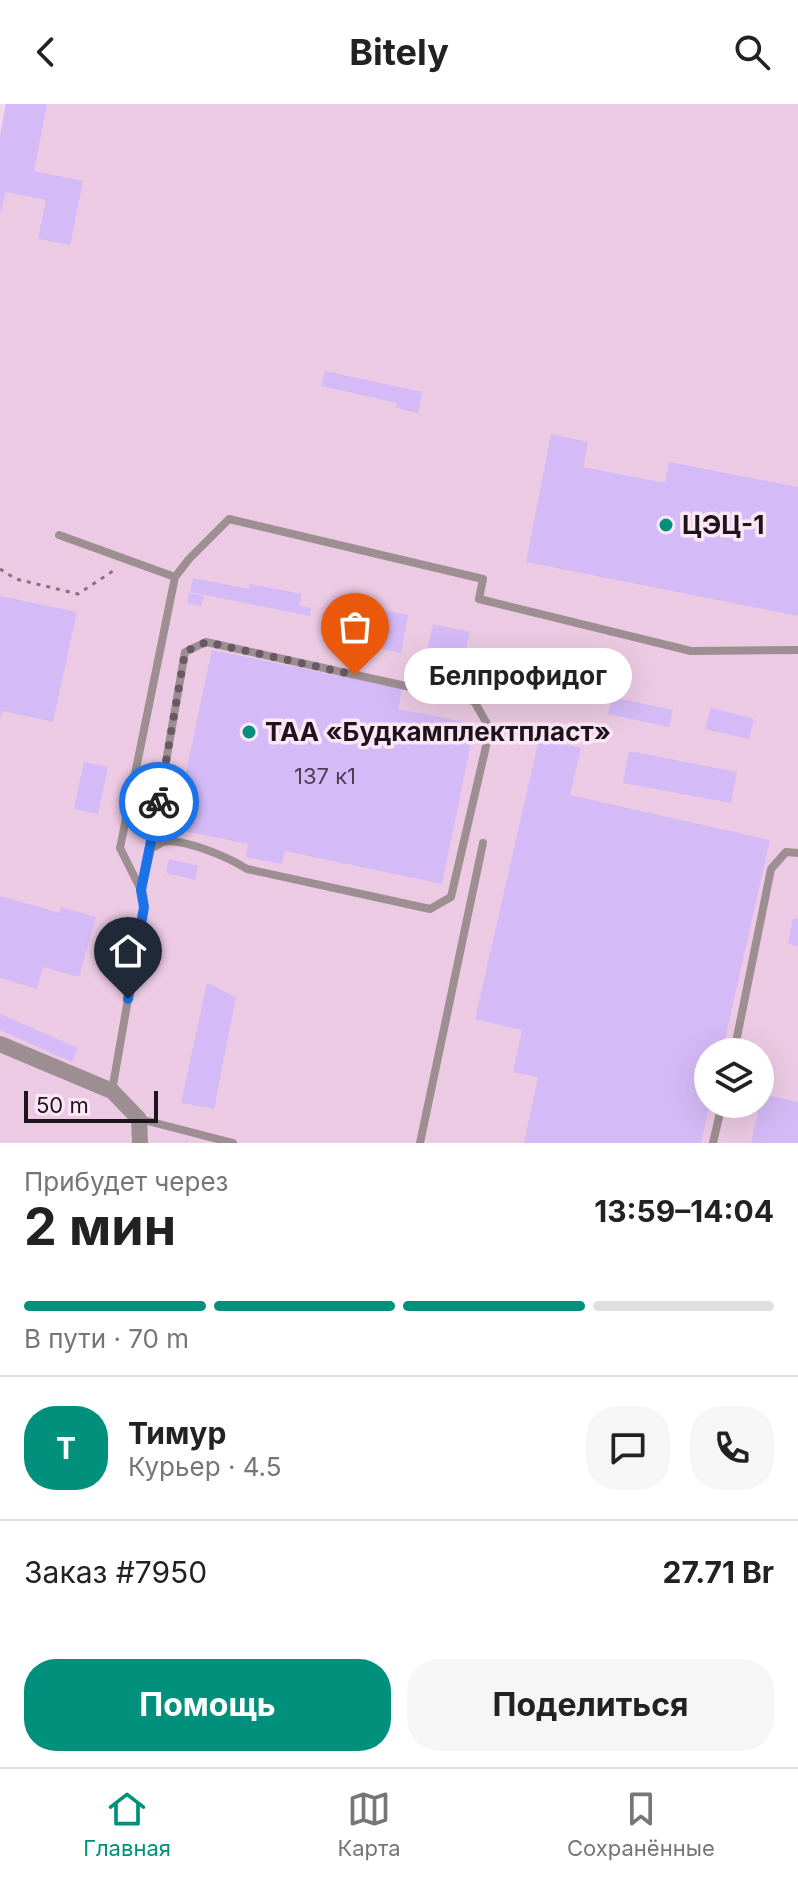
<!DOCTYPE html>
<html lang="ru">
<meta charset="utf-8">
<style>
:root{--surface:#fff;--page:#f6f6f6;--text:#222;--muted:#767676;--line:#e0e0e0;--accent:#00907b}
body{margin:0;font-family:Inter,sans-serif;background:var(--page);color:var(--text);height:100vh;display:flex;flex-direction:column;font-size:30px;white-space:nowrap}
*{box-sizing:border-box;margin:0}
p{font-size:26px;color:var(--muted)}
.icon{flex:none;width:44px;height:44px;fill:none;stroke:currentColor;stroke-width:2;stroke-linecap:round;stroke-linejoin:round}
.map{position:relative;height:1039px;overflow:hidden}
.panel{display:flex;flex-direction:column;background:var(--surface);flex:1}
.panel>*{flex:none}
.fabs{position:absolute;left:694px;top:934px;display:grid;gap:16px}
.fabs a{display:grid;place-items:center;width:80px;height:80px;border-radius:50%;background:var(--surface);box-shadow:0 8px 32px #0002;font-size:40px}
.scale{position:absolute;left:24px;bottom:20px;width:134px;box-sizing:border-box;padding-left:8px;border:4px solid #1e151c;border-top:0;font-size:22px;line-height:28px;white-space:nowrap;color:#1e151c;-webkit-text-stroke:6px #fde7f7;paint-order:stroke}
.pin{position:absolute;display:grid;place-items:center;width:68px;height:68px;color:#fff;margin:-82px -34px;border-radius:50% 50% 50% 0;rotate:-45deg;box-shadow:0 0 8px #0007}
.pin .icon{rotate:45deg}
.courier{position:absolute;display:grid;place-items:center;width:80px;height:80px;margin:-40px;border:6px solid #1a73e8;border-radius:50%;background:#fff;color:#222;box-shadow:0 2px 10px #0007}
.bubble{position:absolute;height:56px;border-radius:28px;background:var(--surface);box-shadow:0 8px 32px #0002;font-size:26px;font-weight:700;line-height:56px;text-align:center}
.summary em{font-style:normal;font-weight:700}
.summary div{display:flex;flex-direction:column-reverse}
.summary{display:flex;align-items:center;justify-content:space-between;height:136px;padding:0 24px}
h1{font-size:52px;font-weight:700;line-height:60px}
.bar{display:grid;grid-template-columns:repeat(4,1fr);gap:12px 8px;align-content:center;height:96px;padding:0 24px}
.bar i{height:10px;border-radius:6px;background:var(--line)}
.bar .active{background:var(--accent)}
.bar p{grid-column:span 4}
.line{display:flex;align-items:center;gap:20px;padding:0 24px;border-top:2px solid var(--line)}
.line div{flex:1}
.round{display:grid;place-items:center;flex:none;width:84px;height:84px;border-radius:32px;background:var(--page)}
.cta{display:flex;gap:16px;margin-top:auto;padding:16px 24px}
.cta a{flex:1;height:92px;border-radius:32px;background:var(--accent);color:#fff;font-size:32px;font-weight:700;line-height:92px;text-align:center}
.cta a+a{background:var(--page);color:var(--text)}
header{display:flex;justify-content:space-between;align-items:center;height:104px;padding:0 24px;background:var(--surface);font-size:36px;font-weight:700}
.dock{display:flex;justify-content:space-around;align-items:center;height:112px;border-top:2px solid var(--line);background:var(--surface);font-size:22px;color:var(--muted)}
.dock a{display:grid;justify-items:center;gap:4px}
.dock .active{color:var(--accent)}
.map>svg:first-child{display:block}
.built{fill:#eccae3;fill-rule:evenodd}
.building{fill:#d4baf7}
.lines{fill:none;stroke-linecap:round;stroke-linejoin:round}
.path{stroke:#857380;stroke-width:3;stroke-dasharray:4 6;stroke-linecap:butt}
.service{stroke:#9d8e91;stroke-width:8}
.minor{stroke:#9d8e91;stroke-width:16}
.done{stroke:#695965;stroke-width:8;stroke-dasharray:0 14.4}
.route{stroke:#1a73e8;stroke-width:10}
.poi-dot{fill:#00907b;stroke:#fde7f7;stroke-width:3}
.labels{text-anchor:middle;stroke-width:7;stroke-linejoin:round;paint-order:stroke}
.number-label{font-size:22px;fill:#4c3e53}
.poi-label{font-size:26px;font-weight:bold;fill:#1e151c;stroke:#fde7f7;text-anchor:start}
</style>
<header><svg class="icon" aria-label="back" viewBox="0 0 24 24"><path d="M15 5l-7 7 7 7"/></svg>Bitely<svg class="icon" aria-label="search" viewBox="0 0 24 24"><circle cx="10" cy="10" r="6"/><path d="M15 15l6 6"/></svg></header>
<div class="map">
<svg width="798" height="1039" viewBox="0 0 798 1039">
<rect width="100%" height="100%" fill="#f3d8ec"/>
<path class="built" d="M6,0H798V1039H0V31ZM708,948H760V1000H708Z"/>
<path class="building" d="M6,0H47L34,67L83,77L70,141L38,135L46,96L6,88L0,110V31Z
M325,267L422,288L418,309L396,304L397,299L321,282Z
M551,330L588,338L583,363L665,379L669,358L798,383V512L526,458Z
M193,474L249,485L250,480L302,490L299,502L311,504L310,512L190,488Z
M189,489L204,492L201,502L187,499Z
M0,492L77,508L53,618L3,607L0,615Z
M332,496L408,511L401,549L324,533Z
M433,520L470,528L461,564L425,556Z
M468,544L492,549L487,572L464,567Z
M212,546L402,585L398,605L475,620L442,780L285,747L282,760L246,753L248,740L174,725Z
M612,593L673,606L669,623L608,610Z
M711,604L754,615L749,635L705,625Z
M539,635L581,644L570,691L770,736L722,948H708V1000H710L701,1039H524L538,973L513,968L522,926L475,915Z
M629,647L737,668L731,699L623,679Z
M84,658L108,663L98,710L74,705Z
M169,755L198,762L195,776L166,769Z
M0,792L60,809L61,803L96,813L79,873L43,863L37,885L0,874Z
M793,814L798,815V842L788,840Z
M207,879L236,893L214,1005L181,999Z
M0,910L78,944L72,958L0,926Z
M762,990L798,998V1039H751Z"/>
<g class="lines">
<path class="path" d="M0,465L16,475L78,490L116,465"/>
<path class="service" d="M59,431L175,473
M141,785L151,744C153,744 161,739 162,738C182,733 230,754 247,765L430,805L451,793L490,625L474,597L206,538L185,548L151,744
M734,948L771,765L786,748L798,749
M112,987L144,803L141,786L120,744L175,473L189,455L229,415L483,475L479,495L691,547L798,546
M140,1015L233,1039
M420,1039L483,739
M713,1039L722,1000"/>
<path class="minor" d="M0,940L112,987L139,1015L140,1039"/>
</g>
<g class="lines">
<path class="done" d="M159,698L185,548L206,538L355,571"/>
<path class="route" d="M128,895L144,803L141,786L159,698"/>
</g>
<g class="poi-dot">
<circle cx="666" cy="421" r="8"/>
<circle cx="249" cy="628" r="8"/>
</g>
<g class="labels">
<g class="number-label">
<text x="325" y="680">137 к1</text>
</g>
<g class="poi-label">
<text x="682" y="430">ЦЭЦ-1</text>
<text x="265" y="637">ТАА «Будкамплектпласт»</text>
</g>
</g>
</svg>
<div class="fabs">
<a><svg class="icon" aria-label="layers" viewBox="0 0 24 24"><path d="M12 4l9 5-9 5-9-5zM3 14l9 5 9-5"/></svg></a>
</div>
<div class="scale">50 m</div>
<div class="pin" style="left:355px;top:571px;background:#ea580c"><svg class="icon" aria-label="bag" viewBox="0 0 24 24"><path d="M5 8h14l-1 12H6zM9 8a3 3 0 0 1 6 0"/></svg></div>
<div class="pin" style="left:128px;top:895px;background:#1f2937"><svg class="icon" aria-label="home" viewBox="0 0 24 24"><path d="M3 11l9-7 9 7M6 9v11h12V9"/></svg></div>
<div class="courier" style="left:159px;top:698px"><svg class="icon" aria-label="bike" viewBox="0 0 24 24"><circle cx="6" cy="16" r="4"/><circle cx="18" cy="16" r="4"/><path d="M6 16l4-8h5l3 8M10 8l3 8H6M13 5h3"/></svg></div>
<div class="bubble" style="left:404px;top:544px;width:228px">Белпрофидог</div>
</div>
<section class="panel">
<div class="summary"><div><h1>2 мин</h1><p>Прибудет через</p></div><em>13:59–14:04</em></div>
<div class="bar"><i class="active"></i><i class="active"></i><i class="active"></i><i></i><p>В пути · 70 m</p></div>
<div class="line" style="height:144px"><b class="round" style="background:var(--accent);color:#fff">Т</b><div><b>Тимур</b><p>Курьер · 4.5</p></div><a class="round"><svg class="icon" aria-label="chat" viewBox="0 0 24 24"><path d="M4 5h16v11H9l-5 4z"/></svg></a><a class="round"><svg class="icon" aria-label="phone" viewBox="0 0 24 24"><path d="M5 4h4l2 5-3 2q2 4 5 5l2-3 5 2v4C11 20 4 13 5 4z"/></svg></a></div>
<div class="line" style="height:104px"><div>Заказ #7950</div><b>27.71 Br</b></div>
<div class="cta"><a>Помощь</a><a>Поделиться</a></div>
</section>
<nav class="dock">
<a class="active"><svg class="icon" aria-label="home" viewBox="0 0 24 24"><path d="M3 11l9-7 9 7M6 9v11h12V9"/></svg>Главная</a>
<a><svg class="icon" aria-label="map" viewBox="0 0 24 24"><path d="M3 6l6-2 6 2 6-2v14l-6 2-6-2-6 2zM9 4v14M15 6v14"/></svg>Карта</a>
<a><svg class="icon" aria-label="saved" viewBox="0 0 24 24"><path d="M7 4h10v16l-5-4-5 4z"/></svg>Сохранённые</a>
</nav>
